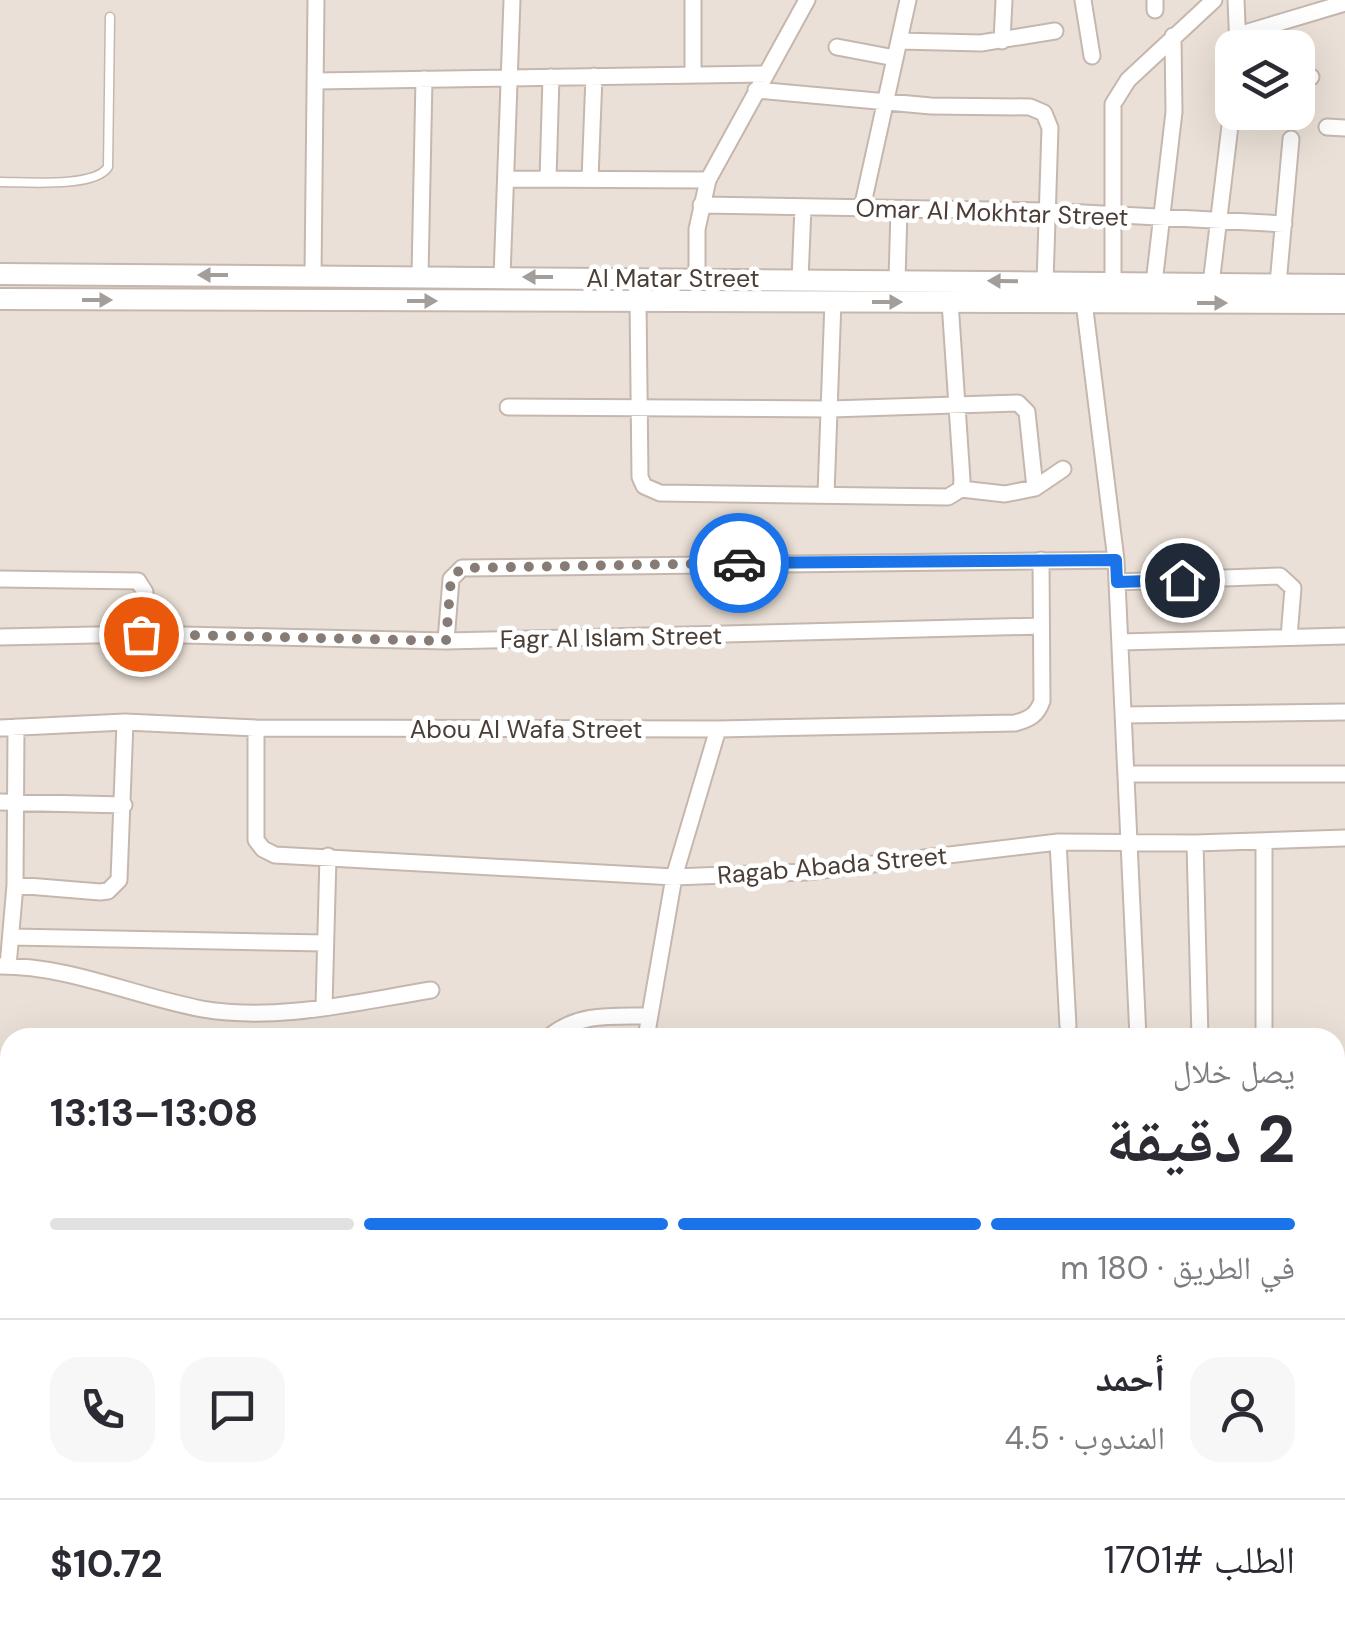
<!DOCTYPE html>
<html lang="ar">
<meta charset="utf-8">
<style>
:root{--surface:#fff;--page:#f7f7f7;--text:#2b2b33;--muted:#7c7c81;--line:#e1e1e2;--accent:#1a73e8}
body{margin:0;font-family:"DM Sans","Noto Naskh Arabic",sans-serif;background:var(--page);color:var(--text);direction:rtl;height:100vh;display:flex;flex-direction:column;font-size:38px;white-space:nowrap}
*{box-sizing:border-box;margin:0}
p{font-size:32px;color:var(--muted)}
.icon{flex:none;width:55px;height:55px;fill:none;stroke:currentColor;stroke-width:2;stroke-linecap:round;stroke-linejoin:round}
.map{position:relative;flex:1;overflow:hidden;direction:ltr}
.details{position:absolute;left:0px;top:1028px;width:1345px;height:622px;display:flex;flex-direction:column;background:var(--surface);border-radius:30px 30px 0 0;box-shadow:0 10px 40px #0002;direction:rtl}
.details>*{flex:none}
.tools{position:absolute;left:1215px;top:30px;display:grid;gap:20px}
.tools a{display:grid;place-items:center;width:100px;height:100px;border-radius:20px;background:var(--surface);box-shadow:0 10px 40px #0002;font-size:50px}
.pin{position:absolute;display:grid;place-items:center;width:85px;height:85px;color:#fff;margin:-42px;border:5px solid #fff;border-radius:50%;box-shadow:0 2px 10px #0007}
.courier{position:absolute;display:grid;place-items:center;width:100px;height:100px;margin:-50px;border:8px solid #1a73e8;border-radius:50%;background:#fff;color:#222;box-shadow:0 2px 12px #0007}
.overview em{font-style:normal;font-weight:800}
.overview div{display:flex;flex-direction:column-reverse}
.overview{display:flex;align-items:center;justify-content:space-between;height:170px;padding:0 50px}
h1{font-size:65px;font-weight:800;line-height:75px}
.bar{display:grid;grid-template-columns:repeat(4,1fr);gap:15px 10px;align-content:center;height:120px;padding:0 50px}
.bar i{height:12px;border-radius:8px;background:var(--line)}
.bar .current{background:var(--accent)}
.bar p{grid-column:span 4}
.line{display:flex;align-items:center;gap:25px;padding:0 50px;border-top:2px solid var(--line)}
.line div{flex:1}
.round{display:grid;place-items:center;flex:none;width:105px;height:105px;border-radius:30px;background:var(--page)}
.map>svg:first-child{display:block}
.residential{fill:#eae0d7;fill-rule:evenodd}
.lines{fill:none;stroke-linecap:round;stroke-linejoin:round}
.service-casing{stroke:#c5b7ae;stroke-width:11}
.minor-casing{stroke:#c5b7ae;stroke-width:19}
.tertiary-casing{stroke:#c5b7ae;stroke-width:24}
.service{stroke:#fff;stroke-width:8}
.minor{stroke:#fff;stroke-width:15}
.tertiary{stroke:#fff;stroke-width:20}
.oneway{fill:#a49e9b}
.done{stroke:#867c75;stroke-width:10;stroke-dasharray:0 18}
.route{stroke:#1a73e8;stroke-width:12}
.labels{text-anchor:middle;stroke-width:9;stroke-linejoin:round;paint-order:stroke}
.street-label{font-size:25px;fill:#4a3e37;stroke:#fff}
</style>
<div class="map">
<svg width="1345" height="1649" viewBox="0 0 1345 1649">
<rect width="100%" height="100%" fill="#f6efe9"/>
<path class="residential" d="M0,0H1345V1649H0ZM1232,48H1298V112H1232ZM10,1038H1335V1640H10Z"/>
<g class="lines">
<g class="service-casing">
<path id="service" d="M0,182C25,182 95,188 108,167L110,17"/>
</g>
<g class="minor-casing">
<path id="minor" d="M693,0V75
M1083,0L1092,56
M1236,0L1238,48
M1155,10V0
M1238,35L1345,3
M899,41L981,43L1055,31
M1002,41L1004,0
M837,47L895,58
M1298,76L1311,77
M315,81L765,74
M756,90L931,106L1030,107L1044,113L1050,128L1045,282
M1327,127L1345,128
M506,179L708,180
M548,179L551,77
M590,179L594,76
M701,205L1047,211L1284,224
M862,208L908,0
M313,275L316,0
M420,276L424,79
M502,277L512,0
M697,278V229L708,180L807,0
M800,279L803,207
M897,280L899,209
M1113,283V104L1128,80L1214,0
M1154,283L1174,112L1173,36
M1211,284L1232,109
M1278,284L1291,139
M638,301L640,477L644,486L660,493L948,497L961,489L962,480L950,302
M1084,302L1116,560L1138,1038
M508,407L831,409L1018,403L1027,412L1035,488
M961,489L1005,494L1035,488L1063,469
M826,494L833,301
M0,579L138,581L145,592L141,634
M1117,582L1280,576L1293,588L1289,637
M0,637L141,634L446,641L1041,626
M446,641L451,579L462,568L1116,560
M1121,642L1345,636
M1124,715L1345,712
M0,728L125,722L256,728L718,729L1015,723C1030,719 1037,715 1042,701L1041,560
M256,728V840L263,849L275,855L674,877L806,872L1058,842L1195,843L1345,838
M1127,774H1345
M0,802L124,805
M1058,842L1068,1026
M1195,843L1200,1038
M15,885L100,892L108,891L119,880L125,722
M12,937L325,943
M0,966C70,966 134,996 202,1009C278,1022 356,1002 431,990
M8,966L15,885L16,727
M324,1006L328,856
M548,1038C576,1013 612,1016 648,1016
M646,1038L674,877L718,729
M1264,1038V841
M0,1075L10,1076
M1335,1082L1345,1080
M0,1185L10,1188
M0,1328L10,1327
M1335,1329H1345
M0,1443H10
M0,1540H10
M294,1640V1649
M31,1649L32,1640
M157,1649V1640
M220,1649L221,1640
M368,1649V1640
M439,1649L440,1640
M733,1649L735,1640
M1110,1649C1189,1643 1266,1641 1345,1648"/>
</g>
<g class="tertiary-casing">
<path id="tertiary" d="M0,274L1345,285
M0,299L1345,303"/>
</g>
<use href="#service" class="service"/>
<use href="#minor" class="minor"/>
<use href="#tertiary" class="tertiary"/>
</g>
<defs><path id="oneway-solid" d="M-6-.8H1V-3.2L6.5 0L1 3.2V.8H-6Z" transform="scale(2.5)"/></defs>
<g class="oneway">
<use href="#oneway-solid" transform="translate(213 275) rotate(-180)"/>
<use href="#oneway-solid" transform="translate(538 277) rotate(-180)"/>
<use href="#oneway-solid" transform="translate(1003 281) rotate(-179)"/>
<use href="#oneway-solid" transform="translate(97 300)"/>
<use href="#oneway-solid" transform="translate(422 301)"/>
<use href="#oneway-solid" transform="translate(887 302)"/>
<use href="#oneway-solid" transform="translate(1212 303)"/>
</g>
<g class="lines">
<path class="done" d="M141,634L446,641L451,578L462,568L739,563"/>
<path class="route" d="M739,563L1116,560L1117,582L1182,580"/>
</g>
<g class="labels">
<g class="street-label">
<text transform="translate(992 212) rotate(2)" y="9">Omar Al Mokhtar Street</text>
<text x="673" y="287">Al Matar Street</text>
<text transform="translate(611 637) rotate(-1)" y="9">Fagr Al Islam Street</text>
<text x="526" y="738">Abou Al Wafa Street</text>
<text transform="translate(832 865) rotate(-5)" y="9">Ragab Abada Street</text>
</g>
</g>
</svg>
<div class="tools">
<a><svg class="icon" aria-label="layers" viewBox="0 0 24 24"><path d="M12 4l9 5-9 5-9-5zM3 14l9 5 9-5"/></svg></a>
</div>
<div class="pin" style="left:141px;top:634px;background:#ea580c"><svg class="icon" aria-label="bag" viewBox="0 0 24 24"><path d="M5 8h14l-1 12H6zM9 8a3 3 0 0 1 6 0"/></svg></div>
<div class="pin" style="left:1182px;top:580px;background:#1f2937"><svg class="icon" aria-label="home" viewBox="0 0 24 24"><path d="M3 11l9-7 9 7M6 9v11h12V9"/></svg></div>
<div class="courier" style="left:739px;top:563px"><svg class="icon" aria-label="car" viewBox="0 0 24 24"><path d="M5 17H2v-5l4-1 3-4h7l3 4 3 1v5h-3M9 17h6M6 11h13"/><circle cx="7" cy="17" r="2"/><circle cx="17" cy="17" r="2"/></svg></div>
<section class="details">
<div class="overview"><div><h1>2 دقيقة</h1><p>يصل خلال</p></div><em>13:08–13:13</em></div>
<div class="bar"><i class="current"></i><i class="current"></i><i class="current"></i><i></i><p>في الطريق · 180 m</p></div>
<div class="line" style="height:180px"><a class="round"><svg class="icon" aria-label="person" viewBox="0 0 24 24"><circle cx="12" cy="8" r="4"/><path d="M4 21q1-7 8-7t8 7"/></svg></a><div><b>أحمد</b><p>المندوب · 4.5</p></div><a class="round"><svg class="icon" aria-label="chat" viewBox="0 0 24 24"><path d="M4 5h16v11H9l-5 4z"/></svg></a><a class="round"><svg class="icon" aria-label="phone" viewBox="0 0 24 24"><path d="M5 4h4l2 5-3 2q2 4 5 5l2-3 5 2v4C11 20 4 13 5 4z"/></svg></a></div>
<div class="line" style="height:130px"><div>الطلب #1701</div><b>$10.72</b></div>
</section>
</div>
